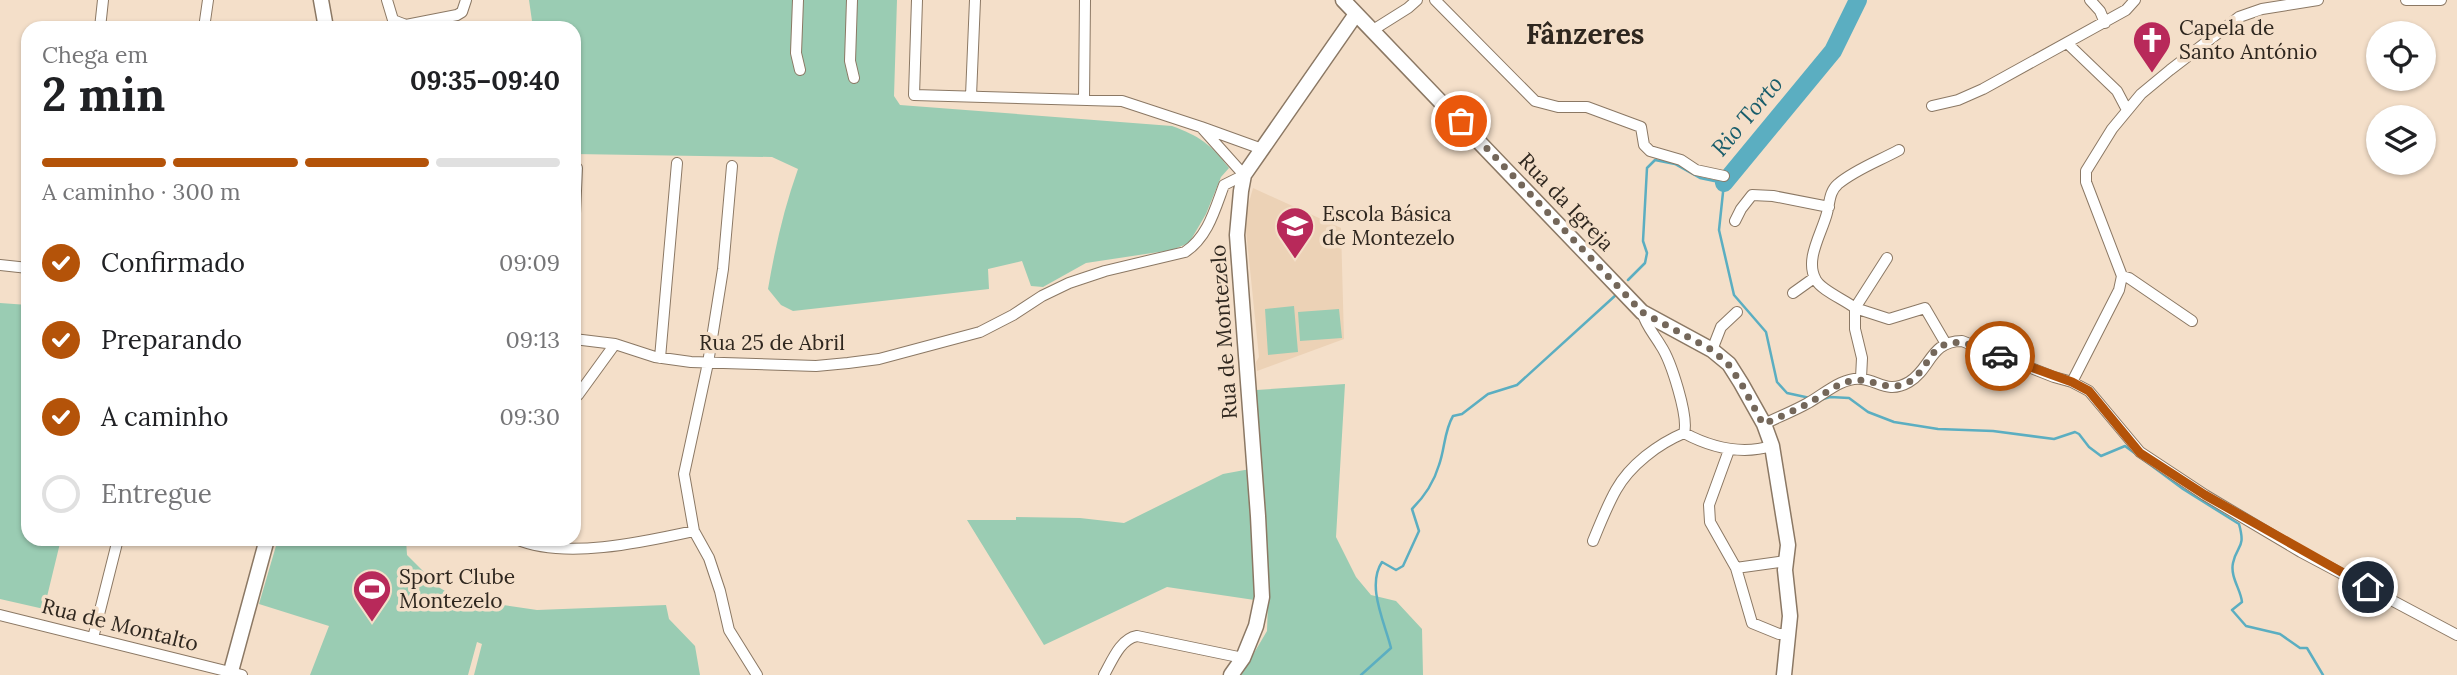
<!DOCTYPE html>
<html lang="pt">
<meta charset="utf-8">
<style>
:root{--surface:#fff;--page:#f6f6f6;--text:#202124;--muted:#757577;--line:#e0e0e0;--accent:#b45309}
body{margin:0;font-family:Lora,serif;background:var(--page);color:var(--text);height:100vh;display:flex;flex-direction:column;font-size:26px;white-space:nowrap}
*{box-sizing:border-box;margin:0}
p{font-size:23px;color:var(--muted)}
.icon{flex:none;width:38px;height:38px;fill:none;stroke:currentColor;stroke-width:2;stroke-linecap:round;stroke-linejoin:round}
.map{position:relative;flex:1;overflow:hidden}
.drawer{position:absolute;left:21px;top:21px;width:560px;height:525px;display:flex;flex-direction:column;background:var(--surface);border-radius:21px;box-shadow:0 2px 5px #0004}
.drawer>*{flex:none}
.buttons{position:absolute;left:2366px;top:21px;display:grid;gap:14px}
.buttons a{display:grid;place-items:center;width:70px;height:70px;border-radius:50%;background:var(--surface);box-shadow:0 2px 5px #0004;font-size:35px}
.pin{position:absolute;display:grid;place-items:center;width:60px;height:60px;color:#fff;margin:-30px;border:4px solid #fff;border-radius:50%;box-shadow:0 2px 7px #0007}
.courier{position:absolute;display:grid;place-items:center;width:70px;height:70px;margin:-35px;border:5px solid #b45309;border-radius:50%;background:#fff;color:#222;box-shadow:0 2px 9px #0007}
.summary em{font-style:normal;font-weight:700}
.summary div{display:flex;flex-direction:column-reverse}
.summary{display:flex;align-items:center;justify-content:space-between;height:119px;padding:0 21px}
h1{font-size:46px;font-weight:700;line-height:52px}
.bar{display:grid;grid-template-columns:repeat(4,1fr);gap:10px 7px;align-content:center;height:84px;padding:0 21px}
.bar i{height:9px;border-radius:5px;background:var(--line)}
.bar .active{background:var(--accent)}
.bar p{grid-column:span 4}
ol{padding:0 21px;list-style:none}
li{display:flex;align-items:center;gap:21px;height:77px}
li p{margin-inline-start:auto}
li .icon{padding:7px;border-radius:50%;background:var(--accent);color:#fff;stroke-width:4}
li:last-child{color:var(--muted)}
li i{width:38px;height:38px;border:4px solid var(--line);border-radius:50%}
.map>svg:first-child{display:block}
.built{fill:#ecd2b6}
.green{fill:#9accb3}
.lines{fill:none;stroke-linecap:round;stroke-linejoin:round}
.stream{stroke:#5baec1;stroke-width:2.5}
.river{stroke:#5baec1;stroke-width:18}
.street-casing{stroke:#8b7864;stroke-width:12}
.secondary-casing{stroke:#8b7864;stroke-width:17}
.street{stroke:#fff;stroke-width:10}
.secondary{stroke:#fff;stroke-width:14}
.done{stroke:#74675a;stroke-width:7;stroke-dasharray:0 12.6}
.route{stroke:#b45309;stroke-width:9}
.labels{text-anchor:middle;stroke-width:7;stroke-linejoin:round;paint-order:stroke}
.poi-label{font-size:21px;fill:#2f271f;stroke:#f4dfc9;text-anchor:start}
.street-label{font-size:21px;fill:#2f271f;stroke:#f4dfc9}
.water-label{font-size:23px;font-style:italic;fill:#185d6b;stroke:#f4dfc9}
.district-label{font-size:28px;font-weight:bold;fill:#2f271f;stroke:#f4dfc9}
</style>
<div class="map">
<svg width="2457" height="675" viewBox="0 0 2457 675">
<rect width="100%" height="100%" fill="#f4dfc9"/>
<path class="built" d="M1253,188L1341,228L1344,339L1257,371L1256,362L1259,357L1246,230L1247,209Z"/>
<path class="green" d="M529,0H897L894,96L900,105L1172,126C1199,136 1211,144 1229,168L1221,177L1206,214L1189,243L1172,250L1086,263L1043,287L1031,286L1022,261L988,269L989,289L793,311L781,305L768,289C775,248 784,208 798,169L772,157L574,154V28H533Z
M0,303L28,305V539H61L44,609L0,599Z
M1294,306L1298,352L1268,355L1265,309Z
M1339,309L1342,338L1300,341L1298,312Z
M1345,384L1336,537L1356,577L1371,595L1396,601L1422,629L1423,675H1241L1267,631L1268,602L1167,587L1044,645L967,520H1016V517L1080,518L1124,523L1223,474L1250,469L1241,391Z
M278,539H406L407,555L440,588L457,598L537,610L666,605L669,619L695,646L700,675H474L482,644L477,642L468,675H310L329,626L259,604Z"/>
<g class="lines">
<path class="stream" d="M1628,280L1645,263L1647,253L1643,241L1647,168L1655,160L1675,164L1700,178L1724,183L1719,230L1734,295L1766,332L1777,382L1787,393L1810,398
M1820,400L1830,397L1849,398L1868,412L1894,422L1938,429L1993,431L2054,439L2075,432L2079,434L2089,447L2101,456L2125,446L2183,489L2239,524C2246,549 2237,544 2233,563C2230,577 2241,590 2242,602L2232,610L2246,626L2280,634L2300,648H2307L2323,675
M1361,675L1391,648C1385,623 1366,586 1382,562L1396,570L1403,566L1419,531L1412,509C1425,496 1434,482 1439,465C1445,449 1444,431 1453,416L1462,414L1488,394L1517,385L1617,294"/>
<path class="river" d="M1724,183L1833,51L1858,0"/>
<g class="street-casing">
<path id="street" d="M387,0L393,20L406,25L457,15L462,12L466,0
M798,0L796,53L800,70
M852,0L850,61L854,78
M917,0L914,95L1122,101L1201,127
M1435,0L1535,101L1558,107H1587L1641,127L1644,145L1650,151L1681,160L1696,170L1724,176
M2090,0L2100,11L2105,23
M2406,0H2441
M100,28L103,0
M204,28L208,0
M1373,30L1408,8L1417,0
M2067,43L2117,91L2127,110
M971,96L975,0
M1084,99L1085,0
M1932,106L1958,100L1983,89L2126,10L2135,0
M732,166L723,269L708,363L684,474L694,531L709,558L720,591L729,630L757,675
M1735,221L1741,209L1752,195L1773,196L1829,207
M574,236L577,168
M1887,258L1855,308L1889,319L1925,308L1946,344
M0,265L28,268
M2122,276L2129,278L2192,321
M1793,293L1814,278
M1642,312C1646,326 1654,334 1661,346C1671,361 1689,417 1684,433
M574,339L615,344L655,357L691,362L816,366L848,363L879,359L980,332L1013,315L1042,296L1069,283L1105,271L1185,252C1208,237 1215,209 1224,185L1244,175L1201,127L1262,149
M1712,350L1721,327L1737,312
M660,358L677,163
M1861,378L1862,358L1855,329V308C1845,300 1821,290 1816,280C1804,260 1822,233 1827,213C1830,202 1829,192 1838,184C1856,169 1879,161 1899,150
M2072,382L2119,290L2122,276L2086,182V171L2112,129L2141,94L2170,70L2239,17L2262,9L2318,0
M574,394L578,395L615,344
M1764,424C1778,417 1794,411 1808,403C1823,395 1843,376 1862,379C1879,381 1888,394 1909,382C1931,369 1930,341 1962,341L2054,377L2072,382L2089,391L2140,452L2205,495L2301,552L2457,635
M1729,450L1709,505L1710,522L1736,568L1752,623L1779,634H1789
M516,539C564,560 644,542 694,531
M1593,541C1600,524 1607,506 1616,490C1630,465 1658,444 1684,433C1712,448 1741,455 1772,446
M1736,568L1786,561
M0,615L242,675
M93,638L118,539
M1104,675C1112,661 1120,639 1137,636L1243,658"/>
</g>
<g class="secondary-casing">
<path id="secondary" d="M321,0L326,28
M1343,0L1642,312L1712,350L1729,364L1741,383L1764,424L1772,446L1788,545L1785,570L1790,616L1784,675
M230,675L267,539
M1231,675L1243,658L1256,626L1262,597L1258,516L1237,235L1241,191L1244,175L1356,14"/>
</g>
<use href="#street" class="street"/>
<use href="#secondary" class="secondary"/>
</g>
<g class="lines">
<path class="done" d="M1461,121L1642,312L1712,350L1728,364L1741,383L1763,424C1778,418 1793,411 1807,404C1822,396 1834,385 1850,381C1870,376 1886,393 1907,383C1917,378 1923,368 1929,359C1947,330 1975,346 2000,356"/>
<path class="route" d="M2000,356L2072,382L2089,391L2140,453L2205,495L2368,587"/>
</g>
<defs>
<g id="church-pin" transform="scale(2.0125)"><path d="M0 17L-7.5 6A9.5 9.5 0 1 1 7.5 6Z" fill="#b8295a" stroke="#f4dfc9"/><path d="M-1.2-6h2.4v3.5h3.3v2.4h-3.3V6h-2.4V-.1h-3.3v-2.4h3.3Z" fill="#fff"/></g>
<g id="school-pin" transform="scale(2.0125)"><path d="M0 17L-7.5 6A9.5 9.5 0 1 1 7.5 6Z" fill="#b8295a" stroke="#f4dfc9"/><path d="M0-5L7-2L0 1L-7-2ZM-4 1L0 2.5L4 1V4Q0 6-4 4Z" fill="#fff"/></g>
<g id="stadium-pin" transform="scale(2.0125)"><path d="M0 17L-7.5 6A9.5 9.5 0 1 1 7.5 6Z" fill="#b8295a" stroke="#f4dfc9"/><path d="M0-5a6.5 5 0 1 0 0 10a6.5 5 0 1 0 0-10ZM-3.5-1.8h7v3.6h-7Z" fill="#fff"/></g>
</defs>
<g fill-rule="evenodd">
<use href="#church-pin" x="2152" y="40"/>
<use href="#school-pin" x="1295" y="226"/>
<use href="#stadium-pin" x="372" y="589"/>
</g>
<g class="labels">
<g class="poi-label">
<text x="2179" y="35">Capela de<tspan x="2179" dy="24">Santo António</tspan></text>
<text x="1322" y="221">Escola Básica<tspan x="1322" dy="24">de Montezelo</tspan></text>
<text x="399" y="584">Sport Clube<tspan x="399" dy="24">Montezelo</tspan></text>
</g>
<g class="street-label">
<text transform="translate(1566 202) rotate(46)" y="7">Rua da Igreja</text>
<text transform="translate(1224 332) rotate(-94)" y="7">Rua de Montezelo</text>
<text x="772" y="350">Rua 25 de Abril</text>
<text transform="translate(120 625) rotate(14)" y="7">Rua de Montalto</text>
</g>
<g class="water-label">
<text transform="translate(1747 116) rotate(-50)" y="8">Rio Torto</text>
</g>
<g class="district-label">
<text x="1585" y="44">Fânzeres</text>
</g>
</g>
</svg>
<div class="buttons">
<a><svg class="icon" aria-label="locate" viewBox="0 0 24 24"><circle cx="12" cy="12" r="6"/><path d="M12 2v4M12 18v4M2 12h4M18 12h4"/></svg></a>
<a><svg class="icon" aria-label="layers" viewBox="0 0 24 24"><path d="M12 4l9 5-9 5-9-5zM3 14l9 5 9-5"/></svg></a>
</div>
<div class="pin" style="left:1461px;top:121px;background:#ea580c"><svg class="icon" aria-label="bag" viewBox="0 0 24 24"><path d="M5 8h14l-1 12H6zM9 8a3 3 0 0 1 6 0"/></svg></div>
<div class="pin" style="left:2368px;top:587px;background:#1f2937"><svg class="icon" aria-label="home" viewBox="0 0 24 24"><path d="M3 11l9-7 9 7M6 9v11h12V9"/></svg></div>
<div class="courier" style="left:2000px;top:356px"><svg class="icon" aria-label="car" viewBox="0 0 24 24"><path d="M5 17H2v-5l4-1 3-4h7l3 4 3 1v5h-3M9 17h6M6 11h13"/><circle cx="7" cy="17" r="2"/><circle cx="17" cy="17" r="2"/></svg></div>
<section class="drawer">
<div class="summary"><div><h1>2 min</h1><p>Chega em</p></div><em>09:35–09:40</em></div>
<div class="bar"><i class="active"></i><i class="active"></i><i class="active"></i><i></i><p>A caminho · 300 m</p></div>
<ol>
<li><svg class="icon" aria-label="check" viewBox="0 0 24 24"><path d="M5 12l5 5 9-10"/></svg>Confirmado<p>09:09</p></li>
<li><svg class="icon" aria-label="check" viewBox="0 0 24 24"><path d="M5 12l5 5 9-10"/></svg>Preparando<p>09:13</p></li>
<li><svg class="icon" aria-label="check" viewBox="0 0 24 24"><path d="M5 12l5 5 9-10"/></svg>A caminho<p>09:30</p></li>
<li><i></i>Entregue</li>
</ol>
</section>
</div>
